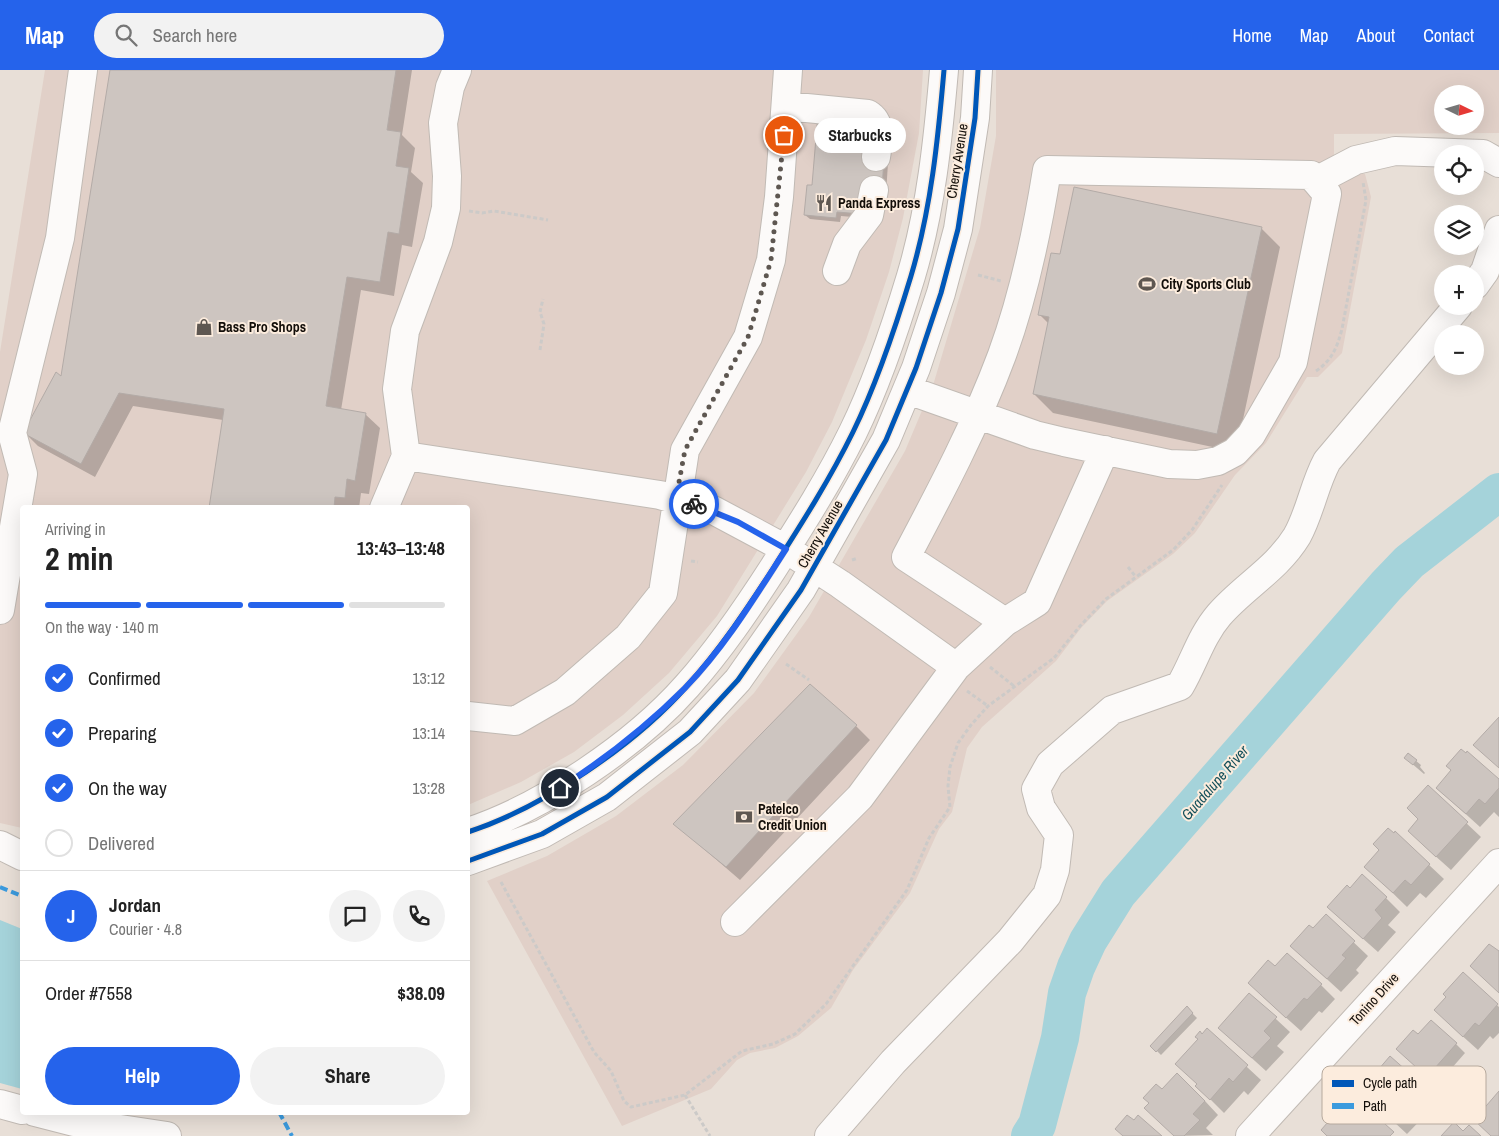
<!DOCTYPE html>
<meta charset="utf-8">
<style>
:root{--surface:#fff;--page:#f2f2f2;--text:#222;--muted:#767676;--line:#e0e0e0;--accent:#2563eb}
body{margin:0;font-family:"Archivo Narrow",sans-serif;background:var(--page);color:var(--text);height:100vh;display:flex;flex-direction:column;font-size:19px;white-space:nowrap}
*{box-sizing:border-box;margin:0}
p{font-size:16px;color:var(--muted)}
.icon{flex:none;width:28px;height:28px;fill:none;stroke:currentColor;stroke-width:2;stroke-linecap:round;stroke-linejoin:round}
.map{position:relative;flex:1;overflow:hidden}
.drawer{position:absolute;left:20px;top:435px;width:450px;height:610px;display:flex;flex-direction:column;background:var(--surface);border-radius:5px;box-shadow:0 5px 20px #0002}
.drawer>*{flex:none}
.needle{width:32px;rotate:95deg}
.tools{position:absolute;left:1434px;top:15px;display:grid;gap:10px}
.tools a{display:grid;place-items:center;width:50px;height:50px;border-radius:50%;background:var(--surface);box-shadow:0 5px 20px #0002;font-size:25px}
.pin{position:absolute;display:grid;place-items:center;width:42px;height:42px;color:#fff;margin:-21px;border:2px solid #fff;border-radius:50%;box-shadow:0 1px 5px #0007}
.courier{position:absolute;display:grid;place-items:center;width:50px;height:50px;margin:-25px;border:4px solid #2563eb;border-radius:50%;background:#fff;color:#222;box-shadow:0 1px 6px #0007}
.bubble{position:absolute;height:35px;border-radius:18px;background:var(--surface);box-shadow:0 5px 20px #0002;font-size:16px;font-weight:700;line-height:35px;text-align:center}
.summary em{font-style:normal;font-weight:700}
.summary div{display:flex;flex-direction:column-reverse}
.summary{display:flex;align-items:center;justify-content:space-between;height:85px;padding:0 25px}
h1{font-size:32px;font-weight:700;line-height:38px}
.bar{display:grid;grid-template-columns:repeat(4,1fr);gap:8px 5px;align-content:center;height:60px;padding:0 25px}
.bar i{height:6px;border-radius:4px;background:var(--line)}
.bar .active{background:var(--accent)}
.bar p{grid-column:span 4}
.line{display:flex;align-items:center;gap:12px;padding:0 25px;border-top:1px solid var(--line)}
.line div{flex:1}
.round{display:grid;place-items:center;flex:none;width:52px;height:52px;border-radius:26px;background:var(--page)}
ol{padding:0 25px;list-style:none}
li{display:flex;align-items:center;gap:15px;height:55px}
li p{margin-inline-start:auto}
li .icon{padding:5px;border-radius:50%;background:var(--accent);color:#fff;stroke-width:4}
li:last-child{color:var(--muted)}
li i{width:28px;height:28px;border:2px solid var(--line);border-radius:50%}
.button{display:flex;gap:10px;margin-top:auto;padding:10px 25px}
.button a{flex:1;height:58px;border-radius:30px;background:var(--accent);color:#fff;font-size:20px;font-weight:700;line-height:58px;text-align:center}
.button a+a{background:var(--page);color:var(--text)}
header{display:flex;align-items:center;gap:30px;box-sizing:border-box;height:70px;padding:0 25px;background:var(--accent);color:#fff}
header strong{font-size:24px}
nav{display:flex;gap:28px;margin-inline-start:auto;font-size:18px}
.search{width:350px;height:45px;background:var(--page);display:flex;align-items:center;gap:12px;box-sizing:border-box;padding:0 18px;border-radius:28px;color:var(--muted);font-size:19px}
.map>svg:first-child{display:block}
.commercial{fill:#e1d0c8;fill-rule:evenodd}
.water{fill:#a5d3da}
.shadow{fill:#0003}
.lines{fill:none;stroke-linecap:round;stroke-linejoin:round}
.river{stroke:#a5d3da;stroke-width:38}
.building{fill:#cdc5c0;stroke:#b3aba7}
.minor-casing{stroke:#c1bab4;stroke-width:30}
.path{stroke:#cccac8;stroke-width:3;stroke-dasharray:4 2.5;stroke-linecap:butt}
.minor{stroke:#fcfaf9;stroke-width:28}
.quiet{stroke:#3b9add;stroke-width:4;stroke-dasharray:8 4;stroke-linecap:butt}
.cycleway-casing{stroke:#fcecdd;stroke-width:8}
.cycleway{stroke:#0057b8;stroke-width:5}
.done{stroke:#5e5751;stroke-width:5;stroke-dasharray:0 9}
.route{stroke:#2563eb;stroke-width:6}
.labels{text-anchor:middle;stroke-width:4;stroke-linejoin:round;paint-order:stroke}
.street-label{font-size:14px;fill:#130e09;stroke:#fcecdd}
.poi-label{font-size:14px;font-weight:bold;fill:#130e09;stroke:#fcecdd;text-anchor:start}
.water-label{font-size:15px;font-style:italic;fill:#14505a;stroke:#fcecdd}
.key{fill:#fcecdd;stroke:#b6a99d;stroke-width:1}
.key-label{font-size:14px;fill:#130e09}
</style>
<header>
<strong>Map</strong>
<div class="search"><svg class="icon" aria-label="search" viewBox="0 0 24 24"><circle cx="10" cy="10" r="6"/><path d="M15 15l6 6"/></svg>Search here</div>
<nav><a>Home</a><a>Map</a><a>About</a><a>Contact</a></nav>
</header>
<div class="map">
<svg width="1499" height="1066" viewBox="0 0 1499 1066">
<rect width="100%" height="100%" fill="#e8dfd7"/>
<path class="commercial" d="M45,0H923L919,63L903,148L889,202L866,270L832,352L806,402L717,546L669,603L623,645L574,682L521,712L468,735V438H22V758L0,753V282Z
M996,0H1499V63L1334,64V90L1342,102L1365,104L1371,127L1342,283L1318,307H1307L1266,373L1235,405L1195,463L1173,484L1107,531L1081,558L1056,591L982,657L967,678L952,742L939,759L910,823L853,900L831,938L798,966L775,978L750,983L737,990L711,1019L622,1056L487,811L547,786L616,746L683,695L754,623L809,547L905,381L934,312L980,158L996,66ZM1442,24H1475V56H1442Z"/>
<path class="water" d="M0,850L22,859V1019L0,1013Z"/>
<path class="shadow" d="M112,0H412L402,65L415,78L411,102L423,113L412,177L402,175L394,226L361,220L341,340L365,344L380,358L369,424L361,423L359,438H210L223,350L133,336L95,407L38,376L24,362L62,308Z
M884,89L888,93L886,124L865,148L841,146L840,152L810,149L805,145Z
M1261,158L1280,177L1236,382L1053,343L1034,324L1049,254L1039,244L1061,186Z
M856,656L870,670L740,810L675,754Z
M1409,685L1421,695L1420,697L1425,703L1424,704L1410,692Z
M1499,710V747L1494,742L1480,757L1437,718Z
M1428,717L1481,767L1451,800L1423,775L1420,749Z
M1395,763L1444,809L1426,828L1420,823L1407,837L1366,797Z
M1350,819L1386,828L1400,842L1388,855L1396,862L1378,882L1343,851Z
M1326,846L1368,886L1356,900L1359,903L1341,922L1306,890L1313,860Z
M1275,898L1321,915L1335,929L1322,943L1319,941L1301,961L1263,927Z
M1463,904L1499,937V963L1493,969L1490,966L1478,980L1449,954L1447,927Z
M1250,925L1290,962L1277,976L1284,982L1266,1001L1234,972Z
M1187,938L1197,948L1161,985L1152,976Z
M1207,960L1261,1010L1248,1025L1244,1021L1224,1043L1197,1016L1199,969Z
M1418,966L1456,974L1465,983L1437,1015L1407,988Z
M1390,988L1438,1032L1407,1064L1367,1027L1380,1013Z
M1162,1021L1205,1031L1218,1045L1206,1058L1213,1065L1175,1066Z"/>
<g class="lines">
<path class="river" d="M1030,1066L1037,1055L1060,968L1067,923L1076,897L1088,871L1118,823L1386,516L1409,492L1499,422"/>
</g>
<path class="building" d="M110,0H396L387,60L401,62L396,96L409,98L399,164L388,162L380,212L347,207L326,336L366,343L355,411L347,409L345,428L335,427L334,438H209L224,339L119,323L81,394L23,363L56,302L61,306Z
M818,44L868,48L884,88L882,120L861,144L837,142L836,148L804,145L807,115H812Z
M1074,117L1262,157L1217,364L1033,324L1049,247L1038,245L1051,183L1060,184Z
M810,614L857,655L726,797L673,754Z
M1499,647V698L1473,675Z
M1461,679L1466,683L1467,681L1499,709V718L1485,734L1479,729L1466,744L1436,718L1451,700L1446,696Z
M1408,683L1417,690L1413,695L1404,688Z
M1428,715L1468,752L1436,787L1408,761L1418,749L1407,738Z
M1388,758L1394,763L1395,761L1430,794L1411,815L1405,810L1393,823L1364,797L1379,780L1373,774Z
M1362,804L1387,827L1375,840L1382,848L1363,869L1327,837L1347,815L1350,818Z
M1326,844L1355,871L1342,885L1346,888L1327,909L1290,876L1309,855L1313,858Z
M1489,874L1499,881V923L1470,896Z
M1287,883L1322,914L1307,930L1304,928L1286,948L1248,913L1268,890L1275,896Z
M1463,902L1498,934L1479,956L1475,953L1463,967L1434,940L1446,927L1443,924Z
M1249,923L1277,947L1264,961L1271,968L1252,988L1218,958Z
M1187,936L1193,943L1156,982L1150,976Z
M1431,950L1457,973L1427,1007L1396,979L1413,960L1418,964Z
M1207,958L1248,995L1233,1012L1229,1008L1210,1030L1195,1016L1197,1014L1175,994L1198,969L1195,967L1200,961L1202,964Z
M1390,986L1425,1017L1393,1051L1365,1027L1378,1013L1372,1007Z
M1177,1003L1205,1031L1193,1044L1200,1050L1184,1066H1174L1144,1038L1149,1033L1143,1028L1156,1014L1162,1019Z
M1499,1021V1066H1491L1474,1050Z
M1357,1029L1394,1062L1390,1066H1327L1321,1060L1335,1044L1340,1048Z
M1127,1045L1134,1050L1138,1045L1162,1066H1123L1115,1059Z
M1454,1052L1463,1061L1469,1055L1481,1066H1441Z"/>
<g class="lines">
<g class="minor-casing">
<path id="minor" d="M786,36L868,44C883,53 878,73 876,87
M1316,111L1356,90L1395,81L1483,84L1499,93
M837,201L847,174L869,145L874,120
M1475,215L1485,201L1499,160
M908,320L1035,365L1064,372L1169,394L1197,395L1218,391L1235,382L1251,365L1293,292L1327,124L1311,105L1047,100C1037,163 1024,225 1002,285C976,355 941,421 906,487L1005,552
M406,386L660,425L715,441L786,479L840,514L956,597
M384,438L406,386L397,319L405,261L438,172L446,138L447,106L443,53L450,17L457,0
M0,540L23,404L12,363L60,168L83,0
M468,646L515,651L565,622L628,567L663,523L685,380L748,267L771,190L779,127L788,0
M468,762C542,738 635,675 687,616C720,579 747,539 774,497C802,453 830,409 853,362C877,313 895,259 911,206C931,139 938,69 944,0
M0,775L22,786
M468,791L542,764L607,727L690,662L738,610L801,520L886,370L916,298L941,223L958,159L975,48L978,0
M735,852L860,727L956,597L1005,552L1037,532L1105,380
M0,1034L22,1040
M35,1042L74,1052L167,1066
M829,1066L893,992L1010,871L1047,825L1055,800L1059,765L1041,738L1036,719L1050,694L1112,640L1180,616C1194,592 1201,566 1219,545C1243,517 1277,499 1297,466C1310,443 1314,415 1327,391L1458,236
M1250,1066L1499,793"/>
</g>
<path class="path" d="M469,141L482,143L494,141L548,150
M978,205L1001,211
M540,280L544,254L540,242L543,229
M1316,301C1332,290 1337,278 1342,259L1366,130L1363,112
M852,490L858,488
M691,491L698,492
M1128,497L1136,507
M786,594L809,610
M990,597L1014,616
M967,621L988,636
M501,812L594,982L611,1001L624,1031L631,1037L685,1025L742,981L773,974L795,964L826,934L907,820L929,768L950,737L948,716L950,697L958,673L971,655L988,636L1054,588L1080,556L1106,529L1173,480L1192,460L1222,415
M685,1025L710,1066"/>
<use href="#minor" class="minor"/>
<path class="quiet" d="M0,817L22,826
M279,1042L292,1066"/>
<g class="cycleway-casing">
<path id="cycleway" d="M468,762C542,738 635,675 687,616C720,579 747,539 774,497C802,453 830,409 853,362C877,313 895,259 911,206C931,139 938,69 944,0
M468,791L542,764L607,727L690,662L738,610L801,520L886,370L916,298L941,223L958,159L975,48L978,0"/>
</g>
<use href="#cycleway" class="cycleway"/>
</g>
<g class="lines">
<path class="done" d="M694,434L676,428L685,380L748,267L755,244L771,190L784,65"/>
<path class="route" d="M560,718C605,689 647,656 685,618C725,577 755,527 786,479L738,452L694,434"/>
</g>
<defs>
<g id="restaurant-bare" transform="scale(1.35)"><path d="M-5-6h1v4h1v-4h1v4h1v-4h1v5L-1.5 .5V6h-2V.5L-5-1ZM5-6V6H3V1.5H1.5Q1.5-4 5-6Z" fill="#5e5751" stroke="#fcecdd" stroke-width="2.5" paint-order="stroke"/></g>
<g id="stadium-bare" transform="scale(1.35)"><path d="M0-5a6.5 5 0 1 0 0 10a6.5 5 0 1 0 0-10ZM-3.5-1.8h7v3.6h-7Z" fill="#5e5751" stroke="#fcecdd" stroke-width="2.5" paint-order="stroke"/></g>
<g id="shop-bare" transform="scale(1.35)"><path d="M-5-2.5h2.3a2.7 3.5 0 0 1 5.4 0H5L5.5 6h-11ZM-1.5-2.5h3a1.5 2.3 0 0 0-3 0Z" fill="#5e5751" stroke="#fcecdd" stroke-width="2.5" paint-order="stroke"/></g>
<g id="bank-bare" transform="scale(1.35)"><path d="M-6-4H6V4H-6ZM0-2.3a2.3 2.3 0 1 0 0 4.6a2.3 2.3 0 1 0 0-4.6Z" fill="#5e5751" stroke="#fcecdd" stroke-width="2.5" paint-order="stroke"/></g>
</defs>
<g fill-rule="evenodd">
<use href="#restaurant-bare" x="824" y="133"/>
<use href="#stadium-bare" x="1147" y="214"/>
<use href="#shop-bare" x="204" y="257"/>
<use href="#bank-bare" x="744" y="747"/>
</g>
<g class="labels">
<g class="street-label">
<text transform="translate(957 91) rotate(-81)" y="5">Cherry Avenue</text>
<text transform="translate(820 464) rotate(-60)" y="5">Cherry Avenue</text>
<text transform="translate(1374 929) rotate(-48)" y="5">Tonino Drive</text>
</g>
<g class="poi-label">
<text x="838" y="138">Panda Express</text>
<text x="1161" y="219">City Sports Club</text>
<text x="218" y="262">Bass Pro Shops</text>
<text x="758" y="744">Patelco<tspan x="758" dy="16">Credit Union</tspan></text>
</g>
<g class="water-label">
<text transform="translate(1215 713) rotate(-49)" y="5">Guadalupe River</text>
</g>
</g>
<rect x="1322" y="996" width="164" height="58" rx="8" class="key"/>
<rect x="1332" y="1010" width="22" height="7" fill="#0057b8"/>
<rect x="1332" y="1033" width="22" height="6" fill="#3b9add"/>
<g class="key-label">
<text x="1363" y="1018">Cycle path</text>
<text x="1363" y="1041">Path</text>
</g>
</svg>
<div class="tools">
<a><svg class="needle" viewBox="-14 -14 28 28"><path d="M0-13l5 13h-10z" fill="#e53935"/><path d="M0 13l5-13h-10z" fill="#767676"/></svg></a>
<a><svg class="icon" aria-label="locate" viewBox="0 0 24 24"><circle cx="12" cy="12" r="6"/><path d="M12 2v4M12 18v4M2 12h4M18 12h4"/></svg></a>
<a><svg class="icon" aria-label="layers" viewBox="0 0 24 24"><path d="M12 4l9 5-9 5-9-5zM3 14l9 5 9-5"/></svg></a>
<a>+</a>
<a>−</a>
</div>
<div class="pin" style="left:784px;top:65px;background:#ea580c"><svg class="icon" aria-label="bag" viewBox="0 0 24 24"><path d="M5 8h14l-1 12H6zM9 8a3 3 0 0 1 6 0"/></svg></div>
<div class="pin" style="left:560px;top:718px;background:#1f2937"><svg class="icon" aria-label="home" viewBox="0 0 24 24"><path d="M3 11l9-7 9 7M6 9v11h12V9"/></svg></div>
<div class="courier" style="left:694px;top:434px"><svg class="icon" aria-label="bike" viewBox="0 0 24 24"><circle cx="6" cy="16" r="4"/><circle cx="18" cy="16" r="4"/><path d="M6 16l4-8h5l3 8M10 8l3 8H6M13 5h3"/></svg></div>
<div class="bubble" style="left:814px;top:48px;width:92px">Starbucks</div>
<section class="drawer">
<div class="summary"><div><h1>2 min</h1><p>Arriving in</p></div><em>13:43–13:48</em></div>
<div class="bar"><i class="active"></i><i class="active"></i><i class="active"></i><i></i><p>On the way · 140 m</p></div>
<ol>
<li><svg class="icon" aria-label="check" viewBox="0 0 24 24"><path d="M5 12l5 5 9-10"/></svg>Confirmed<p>13:12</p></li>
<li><svg class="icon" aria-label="check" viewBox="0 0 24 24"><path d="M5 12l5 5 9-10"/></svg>Preparing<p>13:14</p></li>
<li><svg class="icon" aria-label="check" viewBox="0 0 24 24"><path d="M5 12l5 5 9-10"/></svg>On the way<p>13:28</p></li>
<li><i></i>Delivered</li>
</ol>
<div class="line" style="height:90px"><b class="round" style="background:var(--accent);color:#fff">J</b><div><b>Jordan</b><p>Courier · 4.8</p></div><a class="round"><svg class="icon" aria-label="chat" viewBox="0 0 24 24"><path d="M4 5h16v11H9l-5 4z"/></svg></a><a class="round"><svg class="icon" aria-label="phone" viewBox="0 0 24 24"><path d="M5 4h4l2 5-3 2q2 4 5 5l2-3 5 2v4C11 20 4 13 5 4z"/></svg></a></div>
<div class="line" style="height:65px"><div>Order #7558</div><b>$38.09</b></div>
<div class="button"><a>Help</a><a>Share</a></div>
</section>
</div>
